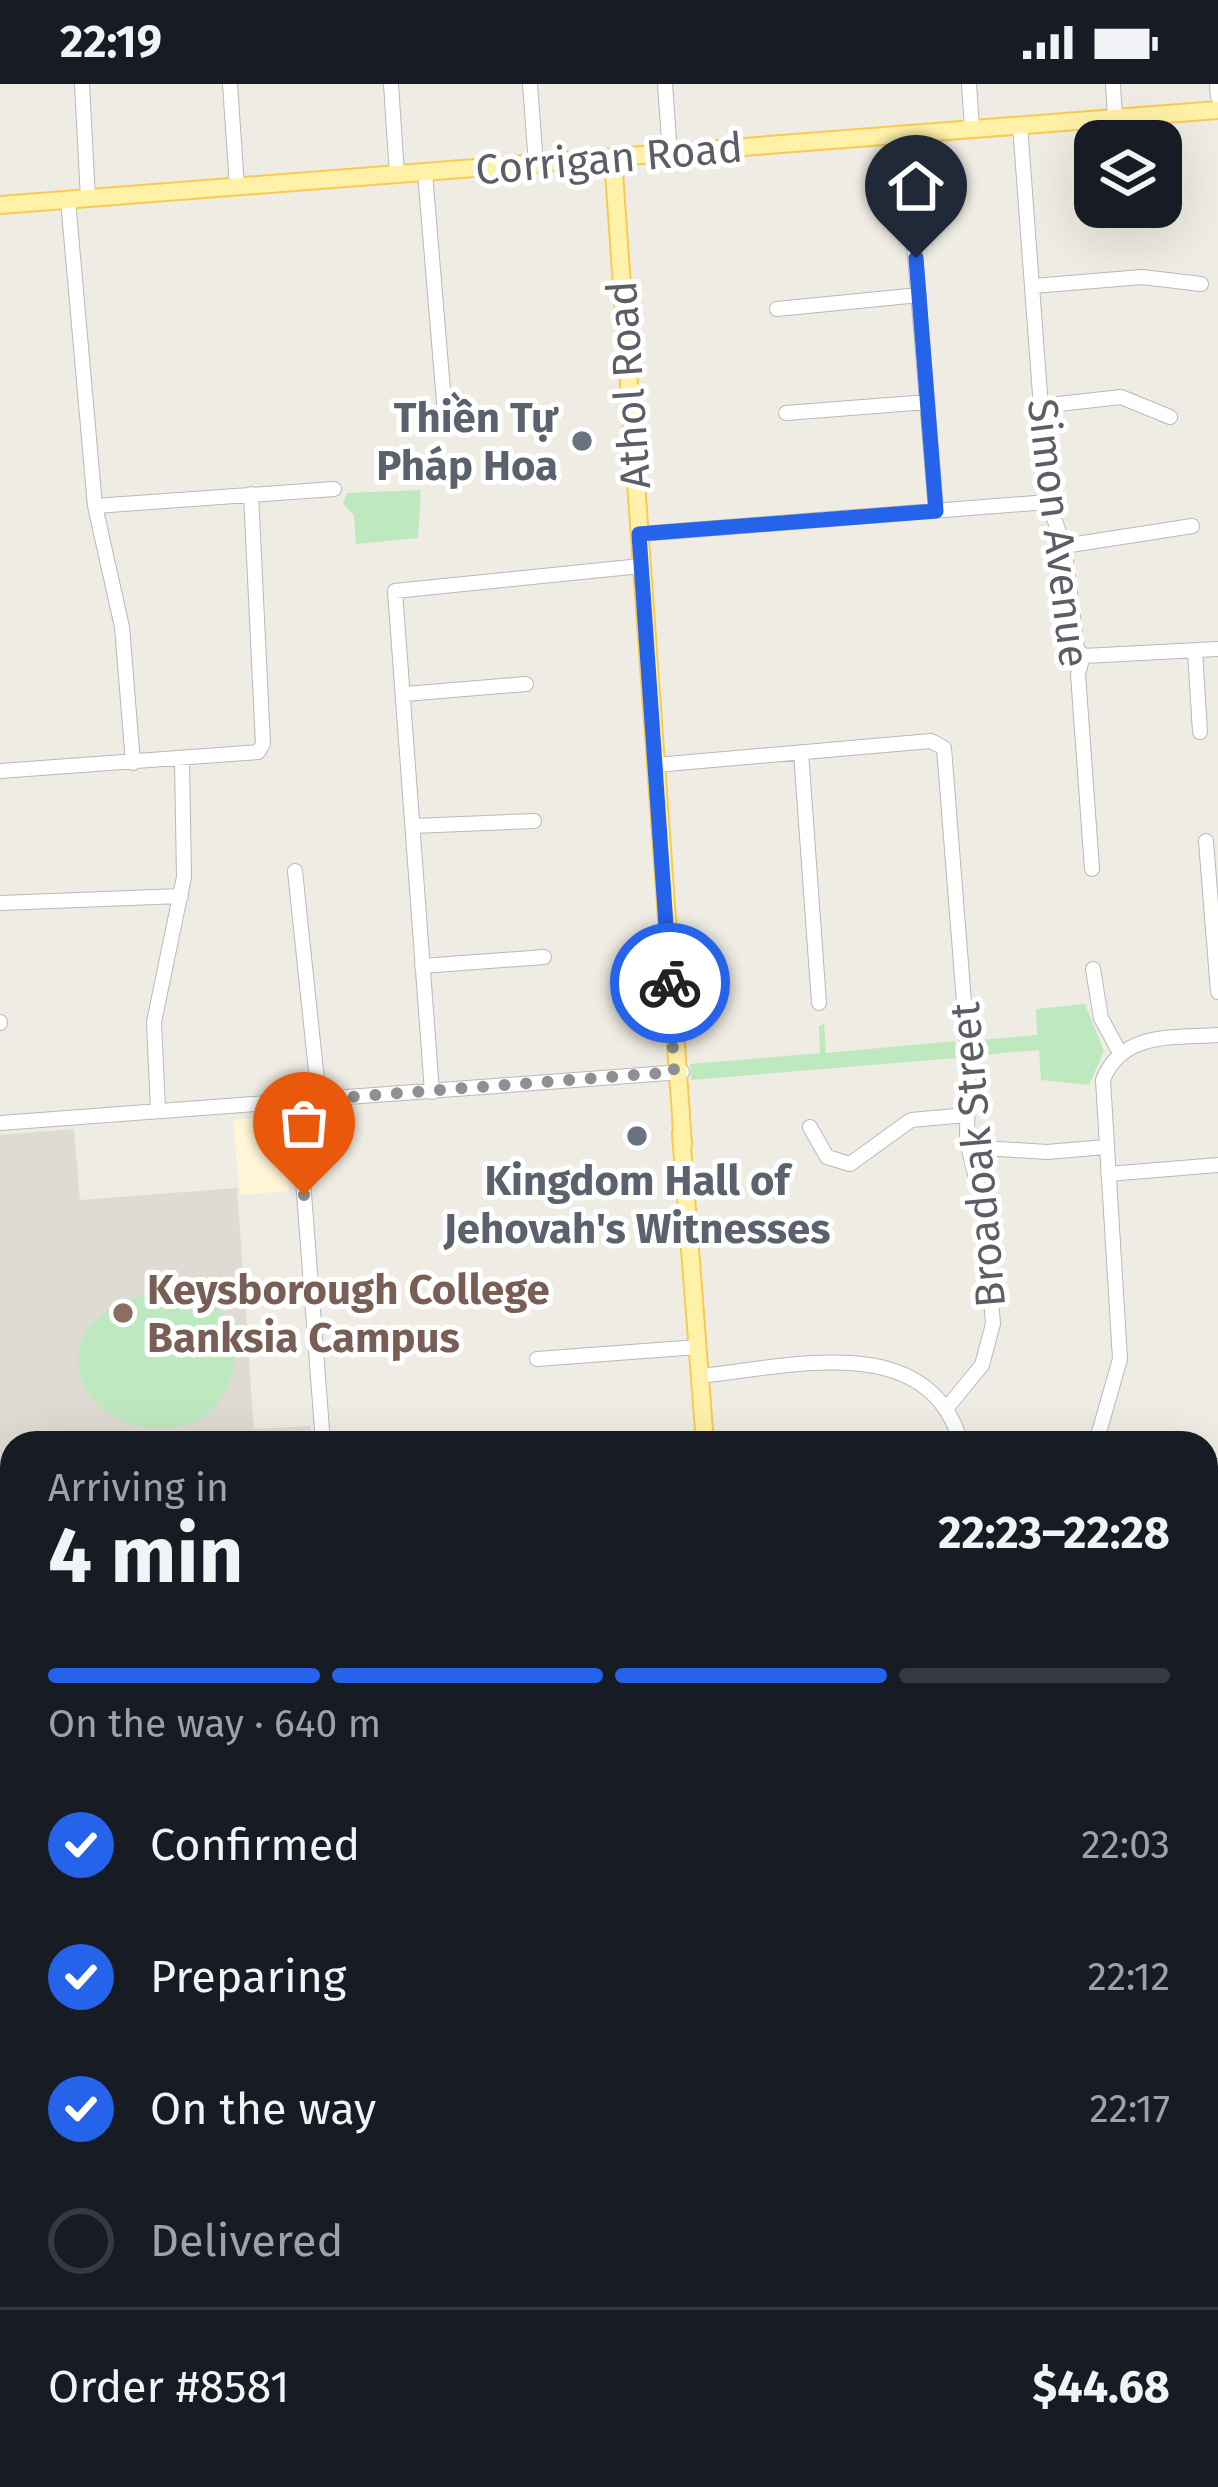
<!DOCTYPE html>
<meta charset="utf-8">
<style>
:root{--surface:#171b24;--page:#242831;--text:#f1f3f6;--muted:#9ea1a6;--line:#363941;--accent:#2563eb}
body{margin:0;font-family:"Fira Sans",sans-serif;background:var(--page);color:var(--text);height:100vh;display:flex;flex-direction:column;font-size:45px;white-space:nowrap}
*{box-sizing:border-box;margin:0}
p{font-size:39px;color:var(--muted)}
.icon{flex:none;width:66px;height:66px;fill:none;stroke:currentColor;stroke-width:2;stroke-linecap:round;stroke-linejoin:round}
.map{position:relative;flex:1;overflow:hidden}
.sheet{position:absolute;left:0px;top:1347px;width:1218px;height:1056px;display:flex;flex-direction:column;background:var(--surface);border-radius:36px 36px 0 0;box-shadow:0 12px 48px #0002}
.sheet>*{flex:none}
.controls{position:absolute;left:1074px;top:36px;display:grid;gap:24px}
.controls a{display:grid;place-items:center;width:108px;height:108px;border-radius:24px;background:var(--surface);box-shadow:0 12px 48px #0002;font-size:60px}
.pin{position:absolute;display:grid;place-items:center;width:102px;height:102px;color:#fff;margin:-123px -51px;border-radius:50% 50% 50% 0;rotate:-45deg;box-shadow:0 0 12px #0007}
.pin .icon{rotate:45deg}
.courier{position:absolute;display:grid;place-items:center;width:120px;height:120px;margin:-60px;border:9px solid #2563eb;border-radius:50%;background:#fff;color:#222;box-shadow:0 3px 15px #0007}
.head em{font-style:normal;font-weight:700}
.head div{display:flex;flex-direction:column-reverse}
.head{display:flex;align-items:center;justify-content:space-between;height:204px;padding:0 48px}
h1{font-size:78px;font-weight:700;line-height:90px}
.bar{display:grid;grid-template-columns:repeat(4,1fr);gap:18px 12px;align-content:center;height:144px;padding:0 48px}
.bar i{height:15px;border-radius:9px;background:var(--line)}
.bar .active{background:var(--accent)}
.bar p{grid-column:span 4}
.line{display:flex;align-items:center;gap:30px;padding:0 48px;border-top:3px solid var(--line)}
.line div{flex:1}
ol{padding:0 48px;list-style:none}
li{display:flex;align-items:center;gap:36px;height:132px}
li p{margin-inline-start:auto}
li .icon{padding:12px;border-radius:50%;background:var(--accent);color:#fff;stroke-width:4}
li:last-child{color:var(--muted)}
li i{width:66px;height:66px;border:6px solid var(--line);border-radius:50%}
.status{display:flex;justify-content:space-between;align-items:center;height:84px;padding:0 60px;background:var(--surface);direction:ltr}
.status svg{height:33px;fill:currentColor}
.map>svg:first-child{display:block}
.commercial{fill:#fff6d8}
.education{fill:#dfdbd2}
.green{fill:#bee8be}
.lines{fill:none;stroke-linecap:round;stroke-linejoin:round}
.minor-casing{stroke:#b6b9be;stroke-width:16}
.major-casing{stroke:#f8ca53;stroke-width:20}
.minor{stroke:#fff;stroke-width:14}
.major{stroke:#fff1a8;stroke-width:16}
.done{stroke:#8f9091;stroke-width:12;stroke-dasharray:0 21.6}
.route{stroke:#2563eb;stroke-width:15}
.worship-dot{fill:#6b7280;stroke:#fff;stroke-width:4.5}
.education-dot{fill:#8d6e63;stroke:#fff;stroke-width:4.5}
.labels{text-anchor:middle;stroke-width:10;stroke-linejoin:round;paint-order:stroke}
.street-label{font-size:42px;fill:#5b5f65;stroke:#fff}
.worship-label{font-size:42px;font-weight:bold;fill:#5b616d;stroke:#fff;text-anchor:end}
.education-label{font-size:42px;font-weight:bold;fill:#785e54;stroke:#fff;text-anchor:start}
</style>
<div class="status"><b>22:19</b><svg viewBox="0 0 49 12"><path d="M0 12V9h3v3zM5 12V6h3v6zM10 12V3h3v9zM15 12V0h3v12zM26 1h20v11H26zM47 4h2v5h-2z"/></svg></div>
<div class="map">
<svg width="1218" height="2403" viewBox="0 0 1218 2403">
<rect width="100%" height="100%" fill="#efece3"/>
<path class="commercial" d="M283,1031L289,1107L240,1111L233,1036Z
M789,2391H1008L1009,2403H790Z"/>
<path class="education" d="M74,1045L80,1116L237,1104L254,1345L310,1342L312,1359H12V1437H0V1051Z
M392,2391H765L766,2403H393Z"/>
<path class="green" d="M421,406L418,454L356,460L354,432L343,419L347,409Z
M1085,920L1104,967L1089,1001L1041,996L1039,966L981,971L980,956L1037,951L1036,925Z
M824,940L826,969L955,957L956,974L691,996L690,980L820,969L819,942Z
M156,1209C170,1209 188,1208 202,1214C255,1239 241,1340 170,1344C68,1351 34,1229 156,1209Z
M1218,1606V1931L1206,1932V1607Z
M1036,2391H1148L1149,2403H1037Z"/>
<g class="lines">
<g class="minor-casing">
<path id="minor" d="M82,0L88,115
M230,0L237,103
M391,0L397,91
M530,0L536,81
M665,0L670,70
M969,0L972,44
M1113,0L1115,34
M1217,0L1218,13
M1020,41L1048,418L1064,462L1077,565L1083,572L1078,590L1092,785
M905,50L936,427
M425,89L445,330
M68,116L95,422L122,543L133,679
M1034,202L1142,193L1201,200
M777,225L919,211
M1041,322L1121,313L1170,333
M786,329L927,318
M95,422L334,405
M639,450L1048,418
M1064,462L1192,442
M1195,567L1200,648
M1083,572L1218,565
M405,610L526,600
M801,668L819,919
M656,681L931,657L944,664L968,969L967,1057L984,1128L993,1240L982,1281L946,1325
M0,687L258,668L263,660L251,410
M413,742L534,737
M1206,757L1218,908
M295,787L319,1016
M0,819L181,812
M422,882L544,873
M1093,885L1101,934L1120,969
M0,938V939
M432,1008L395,507L641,482
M297,1017L323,1359
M158,1026L154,938L184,793L182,677
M0,1039L682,988
M810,1043L827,1073L850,1080L911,1036L967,1031
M968,1063L1047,1068L1105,1063
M1108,1090L1218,1081
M537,1275L698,1263
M700,1292C789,1283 928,1244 961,1359
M1096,1359L1120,1275L1103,996C1122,947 1174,954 1218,951
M1206,1383L1218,1382
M0,1513L12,1621
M1206,1540L1218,1539
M0,1711L12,1710
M0,1851L12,1850
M0,2006L12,2005
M1206,2026H1218
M0,2141L12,2140
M1209,2174L1218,2173
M1206,2310L1218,2309
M98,2391V2403
M258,2391L259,2403
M1020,2391L1021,2403
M1178,2402V2403"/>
</g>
<g class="major-casing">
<path id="major" d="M613,75L683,1060
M0,121L1218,26
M681,1049L705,1359
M777,2391L778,2403"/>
</g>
<use href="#minor" class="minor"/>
<use href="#major" class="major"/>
</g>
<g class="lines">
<path class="done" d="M304,1111L297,1017L674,988L670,899"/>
<path class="route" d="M670,899L639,450L936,427L916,174"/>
</g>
<g class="worship-dot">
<circle cx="582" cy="357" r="12"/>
<circle cx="637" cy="1052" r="12"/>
</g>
<circle class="education-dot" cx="123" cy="1229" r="12"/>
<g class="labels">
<g class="street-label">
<text transform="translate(609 74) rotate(-5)" y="15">Corrigan Road</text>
<text transform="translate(628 301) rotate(-94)" y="15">Athol Road</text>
<text transform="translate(1059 449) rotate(83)" y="15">Simon Avenue</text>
<text transform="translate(977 1071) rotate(-95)" y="15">Broadoak Street</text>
</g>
<g class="worship-label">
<text x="558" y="348">Thiền Tự<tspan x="558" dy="48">Pháp Hoa</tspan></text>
<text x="637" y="1111" text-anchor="middle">Kingdom Hall of<tspan x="637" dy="48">Jehovah's Witnesses</tspan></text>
</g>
<g class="education-label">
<text x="147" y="1220">Keysborough College<tspan x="147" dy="48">Banksia Campus</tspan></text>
</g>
</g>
</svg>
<div class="controls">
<a><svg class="icon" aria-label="layers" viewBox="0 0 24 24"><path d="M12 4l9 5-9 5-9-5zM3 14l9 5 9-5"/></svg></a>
</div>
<div class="pin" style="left:304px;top:1111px;background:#ea580c"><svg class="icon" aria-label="bag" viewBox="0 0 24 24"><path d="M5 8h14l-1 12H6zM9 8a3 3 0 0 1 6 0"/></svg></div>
<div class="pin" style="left:916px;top:174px;background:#1f2937"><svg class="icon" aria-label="home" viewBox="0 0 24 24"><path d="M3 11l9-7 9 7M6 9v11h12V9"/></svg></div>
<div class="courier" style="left:670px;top:899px"><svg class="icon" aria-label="bike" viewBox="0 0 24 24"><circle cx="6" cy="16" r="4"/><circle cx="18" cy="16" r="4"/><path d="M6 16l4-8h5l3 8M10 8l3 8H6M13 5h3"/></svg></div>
<section class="sheet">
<div class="head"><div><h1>4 min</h1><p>Arriving in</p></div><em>22:23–22:28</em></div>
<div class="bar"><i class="active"></i><i class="active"></i><i class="active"></i><i></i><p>On the way · 640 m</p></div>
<ol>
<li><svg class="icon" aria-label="check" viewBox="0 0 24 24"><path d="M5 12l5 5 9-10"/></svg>Confirmed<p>22:03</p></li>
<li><svg class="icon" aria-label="check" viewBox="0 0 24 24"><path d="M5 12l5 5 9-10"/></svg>Preparing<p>22:12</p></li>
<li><svg class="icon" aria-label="check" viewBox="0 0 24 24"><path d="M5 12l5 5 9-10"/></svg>On the way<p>22:17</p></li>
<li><i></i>Delivered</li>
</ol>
<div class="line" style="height:156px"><div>Order #8581</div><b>$44.68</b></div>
</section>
</div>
